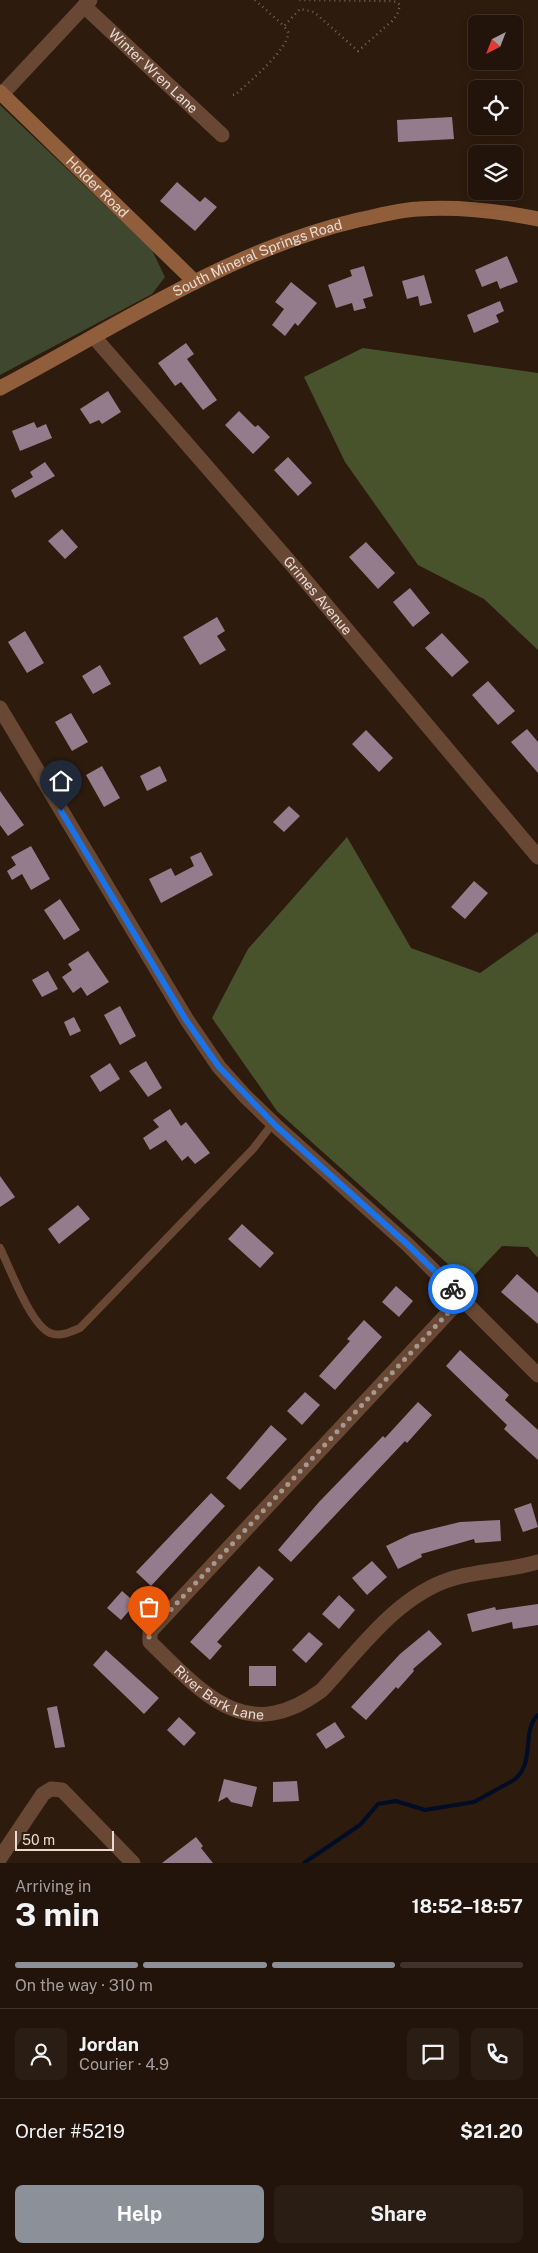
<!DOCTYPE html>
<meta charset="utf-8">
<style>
:root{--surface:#22140a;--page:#2a1d13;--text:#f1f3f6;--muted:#a29e9c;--line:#3f332b;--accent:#8c9099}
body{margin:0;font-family:"Public Sans",sans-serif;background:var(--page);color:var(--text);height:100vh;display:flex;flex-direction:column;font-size:19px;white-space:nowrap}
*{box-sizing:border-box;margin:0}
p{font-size:16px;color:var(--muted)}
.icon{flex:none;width:28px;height:28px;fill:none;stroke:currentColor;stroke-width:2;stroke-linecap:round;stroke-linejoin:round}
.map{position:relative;height:1863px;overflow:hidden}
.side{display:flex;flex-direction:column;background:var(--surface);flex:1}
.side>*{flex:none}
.needle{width:32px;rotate:222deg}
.controls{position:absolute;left:468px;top:15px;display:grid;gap:10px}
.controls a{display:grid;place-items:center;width:55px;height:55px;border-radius:8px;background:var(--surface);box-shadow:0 2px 8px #0003,0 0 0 1px var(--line);font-size:25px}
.scale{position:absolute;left:15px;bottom:12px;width:99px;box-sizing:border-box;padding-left:5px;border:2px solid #e8dbd3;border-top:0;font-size:14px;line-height:18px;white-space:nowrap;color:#e8dbd3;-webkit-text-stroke:4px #2d1b0d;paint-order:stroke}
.pin{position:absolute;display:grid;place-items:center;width:42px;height:42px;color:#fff;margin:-51px -21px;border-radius:50% 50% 50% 0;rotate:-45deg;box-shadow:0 0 5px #0007}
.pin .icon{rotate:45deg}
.courier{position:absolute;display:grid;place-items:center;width:50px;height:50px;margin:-25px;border:4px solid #1a73e8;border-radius:50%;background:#fff;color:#222;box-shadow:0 1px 6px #0007}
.head em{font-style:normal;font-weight:700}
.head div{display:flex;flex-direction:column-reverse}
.head{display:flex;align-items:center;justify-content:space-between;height:85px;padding:0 15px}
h1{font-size:32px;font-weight:700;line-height:38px}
.bar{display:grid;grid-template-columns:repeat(4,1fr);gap:8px 5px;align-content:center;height:60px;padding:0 15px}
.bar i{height:6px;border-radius:4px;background:var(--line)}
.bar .selected{background:var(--accent)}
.bar p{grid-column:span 4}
.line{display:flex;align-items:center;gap:12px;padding:0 15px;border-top:1px solid var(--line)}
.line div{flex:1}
.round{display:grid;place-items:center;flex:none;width:52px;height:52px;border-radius:8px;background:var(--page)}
.primary-button{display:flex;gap:10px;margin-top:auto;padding:10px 15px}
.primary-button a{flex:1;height:58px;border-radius:8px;background:var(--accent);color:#fff;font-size:20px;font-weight:700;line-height:58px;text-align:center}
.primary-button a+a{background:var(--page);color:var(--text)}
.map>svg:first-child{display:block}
.green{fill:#3f472f}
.forest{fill:#48532c}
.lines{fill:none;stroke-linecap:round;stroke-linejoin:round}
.stream{stroke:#010c27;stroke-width:4}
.building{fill:#957c8c}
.path{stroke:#756559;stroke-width:2.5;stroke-dasharray:1 4;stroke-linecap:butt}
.lane{stroke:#684834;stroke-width:8}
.street{stroke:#684834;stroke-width:15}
.secondary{stroke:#915e3c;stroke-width:15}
.done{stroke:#a7988e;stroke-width:5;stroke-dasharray:0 9}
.route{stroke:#1a73e8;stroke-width:6}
.labels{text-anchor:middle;stroke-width:5;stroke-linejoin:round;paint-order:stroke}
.street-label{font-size:14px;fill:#e8dbd3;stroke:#2d1b0d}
</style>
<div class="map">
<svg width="538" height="1863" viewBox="0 0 538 1863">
<rect width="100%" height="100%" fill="#2d1b0d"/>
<path class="green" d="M0,105L152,250L165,277L152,294L0,375Z"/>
<path class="forest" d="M363,348L538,373V650L484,599L418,565L345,462L304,377Z
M347,837L411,948L480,973L538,932V1258L528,1247L502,1246L468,1282L277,1111L212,1018L248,949Z"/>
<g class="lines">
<path class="stream" d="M304,1863L360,1825L378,1804L396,1801L425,1810L474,1802L514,1780C536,1763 521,1730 538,1715"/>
</g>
<path class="building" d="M452,117L454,139L398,142L397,120Z
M177,182L200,202L205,197L217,207L195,231L160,201Z
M507,256L518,282L500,289L497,281L482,287L475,270Z
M364,266L373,296L363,299L366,308L354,311L352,303L336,308L328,285L352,276L350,270Z
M424,275L432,303L420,306L418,296L407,299L402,281Z
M291,282L317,303L298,326L295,323L285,336L272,325L284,309L275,302Z
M500,301L504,311L496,315L499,322L474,333L467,315Z
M186,343L194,354L187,359L217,400L203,410L181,382L175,386L158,363Z
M108,391L121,412L102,424L99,420L90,424L80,409Z
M239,411L255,427L258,425L270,437L253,454L225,425Z
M34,422L37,428L46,424L52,438L20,451L12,431Z
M288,457L312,483L298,496L274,470Z
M45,462L55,476L15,498L11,490L33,477L30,472Z
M62,529L78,547L65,559L48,541Z
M366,542L395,573L378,589L349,557Z
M410,588L430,613L413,627L393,602Z
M217,617L225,631L217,636L226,650L200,665L183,637Z
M25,631L44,663L27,673L8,642Z
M442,633L469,662L452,677L425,648Z
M100,665L111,684L93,694L82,676Z
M488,681L515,711L498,725L472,695Z
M71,713L88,742L72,751L55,722Z
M527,729L538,742V773L511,742Z
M366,730L393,758L379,772L352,744Z
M102,766L120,798L104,807L86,775Z
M160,766L167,781L147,791L140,776Z
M0,791L24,825L8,836L0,825Z
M289,806L300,816L284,832L273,822Z
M31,846L50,879L31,890L22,874L12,880L7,871L16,865L11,857Z
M201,852L213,875L161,903L149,879L171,868L175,876L194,866L190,857Z
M474,881L488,893L465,919L451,907Z
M60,899L80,930L64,940L44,910Z
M88,951L109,982L87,996L81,987L73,993L62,977L72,970L68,964Z
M48,971L58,989L42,997L32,980Z
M120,1006L136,1036L120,1045L104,1015Z
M74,1017L81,1031L70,1036L64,1022Z
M146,1061L162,1088L148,1097L129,1071Z
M110,1063L120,1079L100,1092L90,1076Z
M170,1109L181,1126L186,1122L210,1153L195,1164L188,1156L182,1161L166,1140L150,1150L143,1138L159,1127L153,1120Z
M0,1176L15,1197L0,1207Z
M78,1205L90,1219L59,1244L48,1229Z
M242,1224L274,1253L260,1268L228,1239Z
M517,1274L538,1293V1324L501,1292Z
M396,1286L413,1301L399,1317L382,1302Z
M364,1320L382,1337L335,1390L319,1376L350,1341L347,1339Z
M460,1350L509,1395L505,1400L538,1430V1460L504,1429L507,1425L446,1366Z
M305,1392L320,1405L302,1425L287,1411Z
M418,1402L432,1415L407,1443L405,1441L291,1562L278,1550L319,1502L383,1436L385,1438Z
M271,1425L287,1439L240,1490L226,1478Z
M211,1493L225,1506L151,1586L136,1572Z
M531,1503L538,1527L523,1532L514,1509Z
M500,1520L501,1541L475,1543L474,1539L421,1554L422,1557L398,1569L386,1546L411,1534L460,1522Z
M372,1561L387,1577L367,1595L352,1578Z
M259,1566L274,1579L217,1642L222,1646L210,1660L190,1642Z
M122,1591L136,1603L121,1620L107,1608Z
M339,1595L355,1610L339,1629L322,1614Z
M538,1604V1625L513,1629L512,1622L472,1632L467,1614L495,1607L496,1610Z
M429,1630L442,1644L413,1669L414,1671L398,1689L396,1687L366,1720L351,1707L400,1654Z
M309,1632L323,1644L306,1663L292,1650Z
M106,1650L159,1698L144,1714L93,1665Z
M249,1666H276V1686H249Z
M57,1706L65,1747L55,1748L47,1708Z
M179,1717L196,1733L184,1746L167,1730Z
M335,1722L345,1737L326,1749L316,1734Z
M224,1779L257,1787L252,1807L231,1802L227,1797L218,1802Z
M297,1781L299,1801L273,1802V1782Z
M196,1837L203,1846L201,1848L213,1863H162Z"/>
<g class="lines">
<path class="path" d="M255,0L284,26L300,9L314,12L358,51L392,21L397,15L400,5L397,2L391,1L299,0
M233,95L236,94C248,83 290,48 288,32L284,26"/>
<path class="lane" d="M0,1248C10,1268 30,1324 50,1333C60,1337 71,1332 80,1328L253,1149L273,1123"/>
<g class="street">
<path id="s1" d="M84,6L222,135"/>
<path d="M2,94L90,0"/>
<path id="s2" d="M94,337L294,567L538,857"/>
<path d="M0,708L187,1020L219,1067L245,1096L276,1126L407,1244L538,1375"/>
<path id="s3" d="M462,1298L150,1632V1642C203,1693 246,1747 322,1690C359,1650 397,1596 451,1579C479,1570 510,1571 538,1562"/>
<path d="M0,1858L43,1794L51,1789L62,1790L133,1863"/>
</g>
<g class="secondary">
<path id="s4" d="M0,92L195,282"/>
<path id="s5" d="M0,388C116,327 229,250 358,220C378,216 398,210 418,209C458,206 499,211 538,219"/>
</g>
</g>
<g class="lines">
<path class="done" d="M149,1637L150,1632L462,1298L453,1289"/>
<path class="route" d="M61,811L186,1020L219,1067L276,1126L407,1244L453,1289"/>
</g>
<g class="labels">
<g class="street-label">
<text dy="5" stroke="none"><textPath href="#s1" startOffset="95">Winter Wren Lane</textPath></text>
<text dy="5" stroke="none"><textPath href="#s4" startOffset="136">Holder Road</textPath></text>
<text dy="5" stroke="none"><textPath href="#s5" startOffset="289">South Mineral Springs Road</textPath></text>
<text dy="5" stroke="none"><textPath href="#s2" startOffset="342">Grimes Avenue</textPath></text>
<text dy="5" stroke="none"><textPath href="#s3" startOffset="555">River Bark Lane</textPath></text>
</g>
</g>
</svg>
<div class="controls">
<a><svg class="needle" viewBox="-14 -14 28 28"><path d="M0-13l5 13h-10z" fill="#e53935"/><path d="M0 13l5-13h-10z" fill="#a29e9c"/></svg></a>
<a><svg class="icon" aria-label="locate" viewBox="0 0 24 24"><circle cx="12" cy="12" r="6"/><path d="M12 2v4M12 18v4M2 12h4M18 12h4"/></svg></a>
<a><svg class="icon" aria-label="layers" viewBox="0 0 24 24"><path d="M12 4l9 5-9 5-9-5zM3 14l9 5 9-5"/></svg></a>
</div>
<div class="scale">50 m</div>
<div class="pin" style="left:149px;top:1637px;background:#ea580c"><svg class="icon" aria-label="bag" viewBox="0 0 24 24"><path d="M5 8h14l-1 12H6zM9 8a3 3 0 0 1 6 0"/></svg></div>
<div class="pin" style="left:61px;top:811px;background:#1f2937"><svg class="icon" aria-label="home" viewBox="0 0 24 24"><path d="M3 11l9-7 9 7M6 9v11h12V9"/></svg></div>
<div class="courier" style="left:453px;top:1289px"><svg class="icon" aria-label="bike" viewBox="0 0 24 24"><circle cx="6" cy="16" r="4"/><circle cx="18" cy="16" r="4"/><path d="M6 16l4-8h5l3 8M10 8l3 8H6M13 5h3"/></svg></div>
</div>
<section class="side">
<div class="head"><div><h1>3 min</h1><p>Arriving in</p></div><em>18:52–18:57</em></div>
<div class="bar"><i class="selected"></i><i class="selected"></i><i class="selected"></i><i></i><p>On the way · 310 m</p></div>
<div class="line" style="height:90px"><a class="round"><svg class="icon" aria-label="person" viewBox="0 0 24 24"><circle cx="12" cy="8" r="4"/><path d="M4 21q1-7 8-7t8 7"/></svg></a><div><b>Jordan</b><p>Courier · 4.9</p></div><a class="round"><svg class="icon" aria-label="chat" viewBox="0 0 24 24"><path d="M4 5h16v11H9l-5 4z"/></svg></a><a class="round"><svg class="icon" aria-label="phone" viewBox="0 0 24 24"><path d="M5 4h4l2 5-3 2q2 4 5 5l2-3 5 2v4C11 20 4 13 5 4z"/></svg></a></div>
<div class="line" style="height:65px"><div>Order #5219</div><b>$21.20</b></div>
<div class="primary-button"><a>Help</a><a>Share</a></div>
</section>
